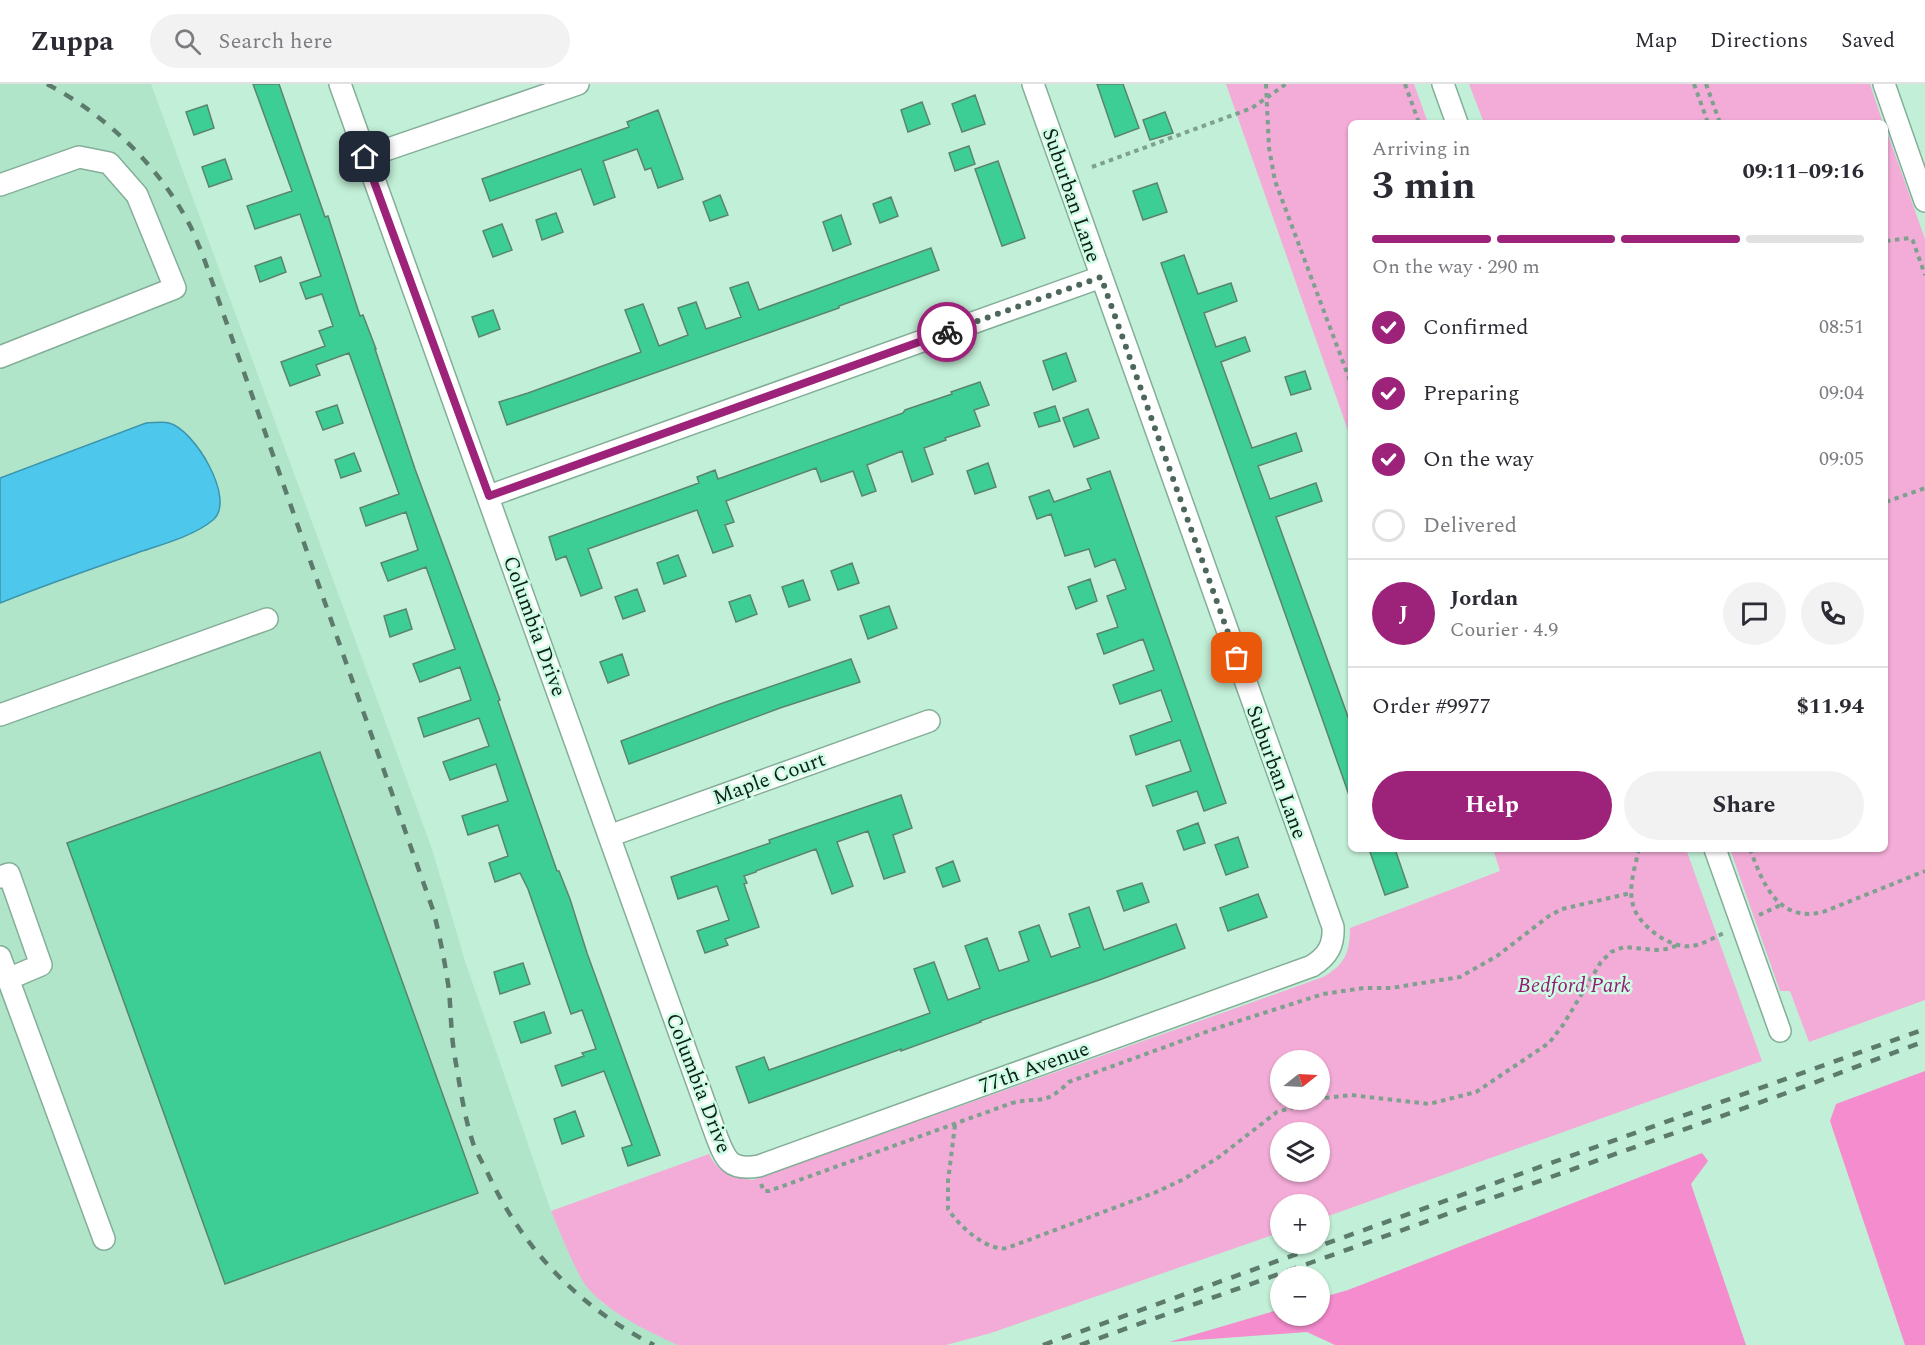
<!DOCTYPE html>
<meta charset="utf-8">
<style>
:root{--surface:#fff;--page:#f2f2f3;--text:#2b2b33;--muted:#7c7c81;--line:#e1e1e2;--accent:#9d227a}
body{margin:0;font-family:Spectral,serif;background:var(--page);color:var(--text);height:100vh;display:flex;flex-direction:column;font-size:22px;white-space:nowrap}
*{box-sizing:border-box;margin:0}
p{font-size:20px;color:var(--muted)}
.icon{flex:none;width:33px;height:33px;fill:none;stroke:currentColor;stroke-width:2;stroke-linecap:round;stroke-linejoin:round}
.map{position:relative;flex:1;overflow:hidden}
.details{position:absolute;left:1348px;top:36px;width:540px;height:732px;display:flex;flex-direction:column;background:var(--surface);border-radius:9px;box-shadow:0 2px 4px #0004}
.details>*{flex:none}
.needle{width:39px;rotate:72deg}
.controls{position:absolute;left:1270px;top:966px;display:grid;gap:12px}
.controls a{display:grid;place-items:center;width:60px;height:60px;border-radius:50%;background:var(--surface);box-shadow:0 2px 4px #0004;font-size:30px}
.pin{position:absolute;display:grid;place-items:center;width:51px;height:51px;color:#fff;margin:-26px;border-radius:12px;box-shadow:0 3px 9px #0006}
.courier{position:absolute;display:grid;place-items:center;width:60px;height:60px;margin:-30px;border:4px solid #9d227a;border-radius:50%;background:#fff;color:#222;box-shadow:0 2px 8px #0007}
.summary em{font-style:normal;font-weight:700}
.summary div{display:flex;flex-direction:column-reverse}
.summary{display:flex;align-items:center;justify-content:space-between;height:102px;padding:0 24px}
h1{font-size:39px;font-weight:700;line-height:45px}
.bar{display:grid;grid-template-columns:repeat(4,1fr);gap:9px 6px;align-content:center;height:72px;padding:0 24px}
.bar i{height:8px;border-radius:4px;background:var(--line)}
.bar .current{background:var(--accent)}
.bar p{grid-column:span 4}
.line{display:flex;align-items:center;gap:15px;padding:0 24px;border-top:2px solid var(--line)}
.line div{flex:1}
.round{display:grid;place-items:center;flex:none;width:63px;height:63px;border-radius:32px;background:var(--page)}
ol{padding:0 24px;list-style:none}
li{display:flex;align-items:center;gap:18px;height:66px}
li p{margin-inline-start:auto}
li .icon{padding:6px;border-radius:50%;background:var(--accent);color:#fff;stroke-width:4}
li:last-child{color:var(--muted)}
li i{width:33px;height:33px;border:3px solid var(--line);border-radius:50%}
.button{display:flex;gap:12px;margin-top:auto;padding:12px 24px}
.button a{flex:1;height:69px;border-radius:36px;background:var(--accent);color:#fff;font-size:24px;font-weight:700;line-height:69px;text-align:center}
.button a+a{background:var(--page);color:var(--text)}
header{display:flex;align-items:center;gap:36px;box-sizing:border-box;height:84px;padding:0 30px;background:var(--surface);border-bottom:2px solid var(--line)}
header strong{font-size:28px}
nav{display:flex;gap:33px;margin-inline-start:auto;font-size:21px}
.search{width:420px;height:54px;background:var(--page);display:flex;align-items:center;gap:15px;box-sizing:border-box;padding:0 21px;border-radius:33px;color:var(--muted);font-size:22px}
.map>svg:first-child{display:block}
.built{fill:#b1e5ca}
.green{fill:#f3acd7;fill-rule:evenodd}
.forest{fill:#f48cce}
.water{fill:#4ec7ec;stroke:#3b95ac;stroke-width:1.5}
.building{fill:#3dce95;stroke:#5b846f;stroke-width:1.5}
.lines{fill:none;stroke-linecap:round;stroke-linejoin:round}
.minor-casing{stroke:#84ae98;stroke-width:24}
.path{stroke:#7ea08e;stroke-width:4;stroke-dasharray:4.5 4.5;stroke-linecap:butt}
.minor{stroke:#fff;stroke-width:21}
.rail{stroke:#5d7b6c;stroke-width:4.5;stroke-dasharray:10 10;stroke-linecap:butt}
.done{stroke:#4d685a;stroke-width:6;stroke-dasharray:0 10.8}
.route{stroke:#9d227a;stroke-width:8}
.labels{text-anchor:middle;stroke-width:5;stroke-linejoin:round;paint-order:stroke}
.street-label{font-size:21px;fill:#0e1f17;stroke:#cffce4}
.park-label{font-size:21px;font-style:italic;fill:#941a72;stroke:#cffce4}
</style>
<header>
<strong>Zuppa</strong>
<div class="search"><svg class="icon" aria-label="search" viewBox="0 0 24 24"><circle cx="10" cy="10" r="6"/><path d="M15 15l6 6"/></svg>Search here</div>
<nav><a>Map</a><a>Directions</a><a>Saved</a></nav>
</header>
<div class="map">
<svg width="1925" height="1261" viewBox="0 0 1925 1261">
<rect width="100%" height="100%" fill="#c2efd7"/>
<path class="built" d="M0,0H151L432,765L465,877L551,1127L583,1197L602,1219L655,1250L678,1261H0Z"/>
<path class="green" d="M1226,0H1414L1428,39H1352L1351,355Z
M1469,0H1870L1883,39H1484Z
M1886,45L1925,155V916L1809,958L1790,907H1780L1730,765H1886Z
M1493,765H1686L1762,977L1320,1135V1120H1281V1148L991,1249L946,1261H678C647,1247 600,1225 582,1196C570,1174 561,1150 551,1127L709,1070C718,1089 734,1093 753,1096L1323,893C1345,881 1350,868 1350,844L1500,787ZM1281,976H1320V1016H1281ZM1281,1048H1320V1088H1281Z"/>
<path class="forest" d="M1925,987V1261H1905L1830,1037L1836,1020Z
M1702,1069L1708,1077L1691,1100L1746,1261H1335L1307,1248L1169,1258L1281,1225V1232H1320V1214L1348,1206Z"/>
<path class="water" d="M146,339C153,339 163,337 169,339C194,345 237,416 213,436C194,452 160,461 137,469C91,485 45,501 0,519V394Z"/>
<path class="building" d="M253,0H279L325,133L328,132L360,232L363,231L376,265H375L415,385L500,616L498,617L557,787H559L570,815L587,869L660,1071L628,1082L622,1064L632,1061L604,987L562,1002L555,982L584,972L582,969L596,965L582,926L571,930L528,805L520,789L495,798L489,779L508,772L498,741L468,751L462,732L508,717L496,680L450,696L443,678L489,662L479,634L424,653L418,634L471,616L460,583L420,598L413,580L455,565L426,483L388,497L381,479L418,466L406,428L366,442L360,424L399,410L349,269L316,281L320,291L290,302L281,278L325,262L319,247L333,242L322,210L306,215L300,199L321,192L300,130L255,145L247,122L292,107Z
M1097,0H1123L1139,44L1115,53Z
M975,11L985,40L962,48L952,20Z
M922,18L930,40L908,48L901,26Z
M207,21L214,44L194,51L186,28Z
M658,26L683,95L658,104L651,84L645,86L637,65L603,77L615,113L594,121L581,85L490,117L482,95L629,43L627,38Z
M1165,28L1173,49L1150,56L1143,36Z
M969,62L975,80L955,87L949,69Z
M225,75L232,95L209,103L202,83Z
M998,77L1025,154L1002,162L975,85Z
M1157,99L1167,128L1143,136L1133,107Z
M720,111L728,131L710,137L703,118Z
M891,113L898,132L880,139L873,120Z
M556,129L563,148L542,156L536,136Z
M841,131L851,160L833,167L823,138Z
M502,140L512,166L493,173L483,147Z
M931,164L939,186L839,222V224L507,341L499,318L528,309L641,268L625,226L643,220L659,262L688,251L678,224L696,218L706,245L741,233L730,204L748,198L759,226Z
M1184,171L1198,210L1231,199L1237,217L1204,229L1216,263L1245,253L1250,267L1221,278L1252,364L1296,349L1302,367L1258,382L1270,415L1316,399L1322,417L1276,433L1352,644V711H1349L1322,634L1161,179Z
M281,173L286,188L260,198L255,182Z
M493,226L500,245L479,253L472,233Z
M1066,269L1076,297L1053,306L1043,277Z
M1305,287L1311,305L1291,311L1285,293Z
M980,298L989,321L974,326L980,342L945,354L946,356L924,364L933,390L912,398L902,367L867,381L876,407L862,412L853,387L821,398L816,384L726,417L734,438L725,441L733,462L713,469L697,426L588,465L602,504L581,512L566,472L556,476L549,453L699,399L697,393L715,386L718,395L903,329L905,326L952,310L951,308Z
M337,321L343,339L323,346L316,328Z
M1055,322L1060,337L1039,343L1034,329Z
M1088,325L1099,354L1074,363L1063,334Z
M354,369L361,387L341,394L335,376Z
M988,379L996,403L975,410L967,387Z
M1110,387L1226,719L1204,727L1197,707L1153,722L1146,702L1191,687L1180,656L1136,671L1130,652L1172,637L1161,606L1120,620L1113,601L1154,586L1143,555L1104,570L1097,550L1118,543L1107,512L1126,505L1115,475L1095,483L1089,465L1065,472L1051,430L1037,435L1029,413L1049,406L1054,418L1091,405L1087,395Z
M678,471L686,492L664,500L657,479Z
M852,479L859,499L838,506L831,487Z
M1090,495L1097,517L1076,525L1068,503Z
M803,496L810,516L789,523L782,503Z
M637,505L645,527L623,535L615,513Z
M750,511L757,530L736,538L729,518Z
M889,522L897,544L868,555L860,532Z
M406,525L412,545L390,553L384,532Z
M622,570L629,591L608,599L600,578Z
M851,575L860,598L780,624L629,680L621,657L720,620Z
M320,668L478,1109L225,1200L67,759Z
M901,711L912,744L893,751L905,788L884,795L868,747L837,758L853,802L832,810L816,765L756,787V788L744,792L747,799L744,800L759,843L725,855L728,861L705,869L697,847L729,836L717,802L678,815L671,793L770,759L769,756L798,746Z
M1198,739L1205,759L1184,766L1177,747Z
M1238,753L1248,783L1226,791L1215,761Z
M1369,765H1395L1408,803L1385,811Z
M953,777L960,797L943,803L936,784Z
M1142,799L1149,818L1124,827L1117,807Z
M1258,810L1267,833L1228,847L1220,824Z
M1089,823L1104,866L1176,840L1185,864L1102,895L980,937L981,938L901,967V965L749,1019L736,983L764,973L769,986L930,929L914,885L934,878L948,916L980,904L965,862L987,854L999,887L1029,877L1019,848L1039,841L1051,873L1080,863L1069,830Z
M523,879L530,900L500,910L494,888Z
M544,928L551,949L521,959L514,938Z
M575,1027L584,1052L562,1060L554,1035Z"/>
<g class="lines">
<g class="minor-casing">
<path id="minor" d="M340,0L716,1051C726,1077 730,1087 759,1082L1312,882C1328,872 1334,861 1333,843L1033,0
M1443,0L1457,39
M1884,0L1925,117
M365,73L578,0
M0,101L79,73L109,79L137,111L175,204L0,273
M489,412L1101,193
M0,631L267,535
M609,752L929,637
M1715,765L1780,947
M0,793L9,790L41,881L8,895
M0,873L104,1155"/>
</g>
<path class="path" d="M1266,0L1269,64L1275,97L1352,302
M1405,0L1419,39
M1694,0L1708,39
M1706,0L1720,39
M1092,83L1252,24L1286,0
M1886,157L1910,154L1913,157L1925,191
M1886,418L1925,404
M1639,765C1635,783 1628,803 1633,821C1638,841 1670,865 1691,862C1702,861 1715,853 1726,848
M1750,765C1763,800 1778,839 1823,828L1925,787
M1759,831L1781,821
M955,1041L948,1097V1125C958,1141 987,1168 1007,1164L1154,1109L1184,1095L1219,1073L1277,1028L1326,1014L1351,1011L1429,1020L1476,1008L1549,959L1563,941L1601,878L1611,868L1624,863L1656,866L1666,865L1676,862
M761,1100L764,1107H769L1012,1019C1042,1012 1043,1023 1069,998L1217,944L1323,910L1364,904H1391L1460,893L1497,872L1549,832L1562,825L1631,809"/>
<use href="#minor" class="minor"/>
<path class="rail" d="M47,0C104,30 156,79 187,136C193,146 197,158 202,169L433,826C440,852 445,879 449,906C451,929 451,952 455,974C460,1002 464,1032 473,1059C477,1070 484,1081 489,1092C524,1166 580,1224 654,1261
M1043,1261L1925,945
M1080,1261L1792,1007L1925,957"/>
</g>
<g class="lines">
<path class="done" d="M947,248L1101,193L1237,574"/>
<path class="route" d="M365,73L489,412L947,248"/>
</g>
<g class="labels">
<g class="street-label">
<text transform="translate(1072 111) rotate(71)" y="7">Suburban Lane</text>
<text transform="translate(535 542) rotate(70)" y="7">Columbia Drive</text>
<text transform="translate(1277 688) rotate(70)" y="7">Suburban Lane</text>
<text transform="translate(769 694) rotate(-20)" y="7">Maple Court</text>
<text transform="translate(1034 983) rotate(-20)" y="7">77th Avenue</text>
<text transform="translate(699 999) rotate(69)" y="7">Columbia Drive</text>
</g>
<g class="park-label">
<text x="1574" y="908">Bedford Park</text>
</g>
</g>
</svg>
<div class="controls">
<a><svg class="needle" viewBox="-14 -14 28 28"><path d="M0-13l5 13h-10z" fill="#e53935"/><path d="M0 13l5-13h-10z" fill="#7c7c81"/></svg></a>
<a><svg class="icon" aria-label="layers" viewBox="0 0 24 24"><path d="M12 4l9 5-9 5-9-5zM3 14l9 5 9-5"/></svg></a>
<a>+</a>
<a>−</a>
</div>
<div class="pin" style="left:1237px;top:574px;background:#ea580c"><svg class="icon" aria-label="bag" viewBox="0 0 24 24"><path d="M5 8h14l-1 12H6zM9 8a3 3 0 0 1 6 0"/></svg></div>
<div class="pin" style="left:365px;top:73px;background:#1f2937"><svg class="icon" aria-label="home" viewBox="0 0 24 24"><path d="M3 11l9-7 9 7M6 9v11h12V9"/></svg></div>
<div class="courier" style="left:947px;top:248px"><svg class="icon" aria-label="bike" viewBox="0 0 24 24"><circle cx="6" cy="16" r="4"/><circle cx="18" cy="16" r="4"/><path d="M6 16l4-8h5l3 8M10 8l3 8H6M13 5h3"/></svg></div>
<section class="details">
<div class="summary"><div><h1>3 min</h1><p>Arriving in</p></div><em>09:11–09:16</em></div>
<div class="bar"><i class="current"></i><i class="current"></i><i class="current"></i><i></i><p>On the way · 290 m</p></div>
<ol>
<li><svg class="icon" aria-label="check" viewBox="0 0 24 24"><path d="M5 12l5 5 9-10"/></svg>Confirmed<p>08:51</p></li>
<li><svg class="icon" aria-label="check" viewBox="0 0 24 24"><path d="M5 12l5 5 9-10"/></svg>Preparing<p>09:04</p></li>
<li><svg class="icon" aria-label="check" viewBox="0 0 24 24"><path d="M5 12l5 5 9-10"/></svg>On the way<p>09:05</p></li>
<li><i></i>Delivered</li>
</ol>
<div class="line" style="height:108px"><b class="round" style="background:var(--accent);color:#fff">J</b><div><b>Jordan</b><p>Courier · 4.9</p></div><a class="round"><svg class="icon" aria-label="chat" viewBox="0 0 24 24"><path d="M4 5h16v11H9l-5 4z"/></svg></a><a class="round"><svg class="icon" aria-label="phone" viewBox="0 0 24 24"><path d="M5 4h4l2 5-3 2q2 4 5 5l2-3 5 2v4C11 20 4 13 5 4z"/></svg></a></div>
<div class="line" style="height:78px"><div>Order #9977</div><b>$11.94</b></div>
<div class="button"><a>Help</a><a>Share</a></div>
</section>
</div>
